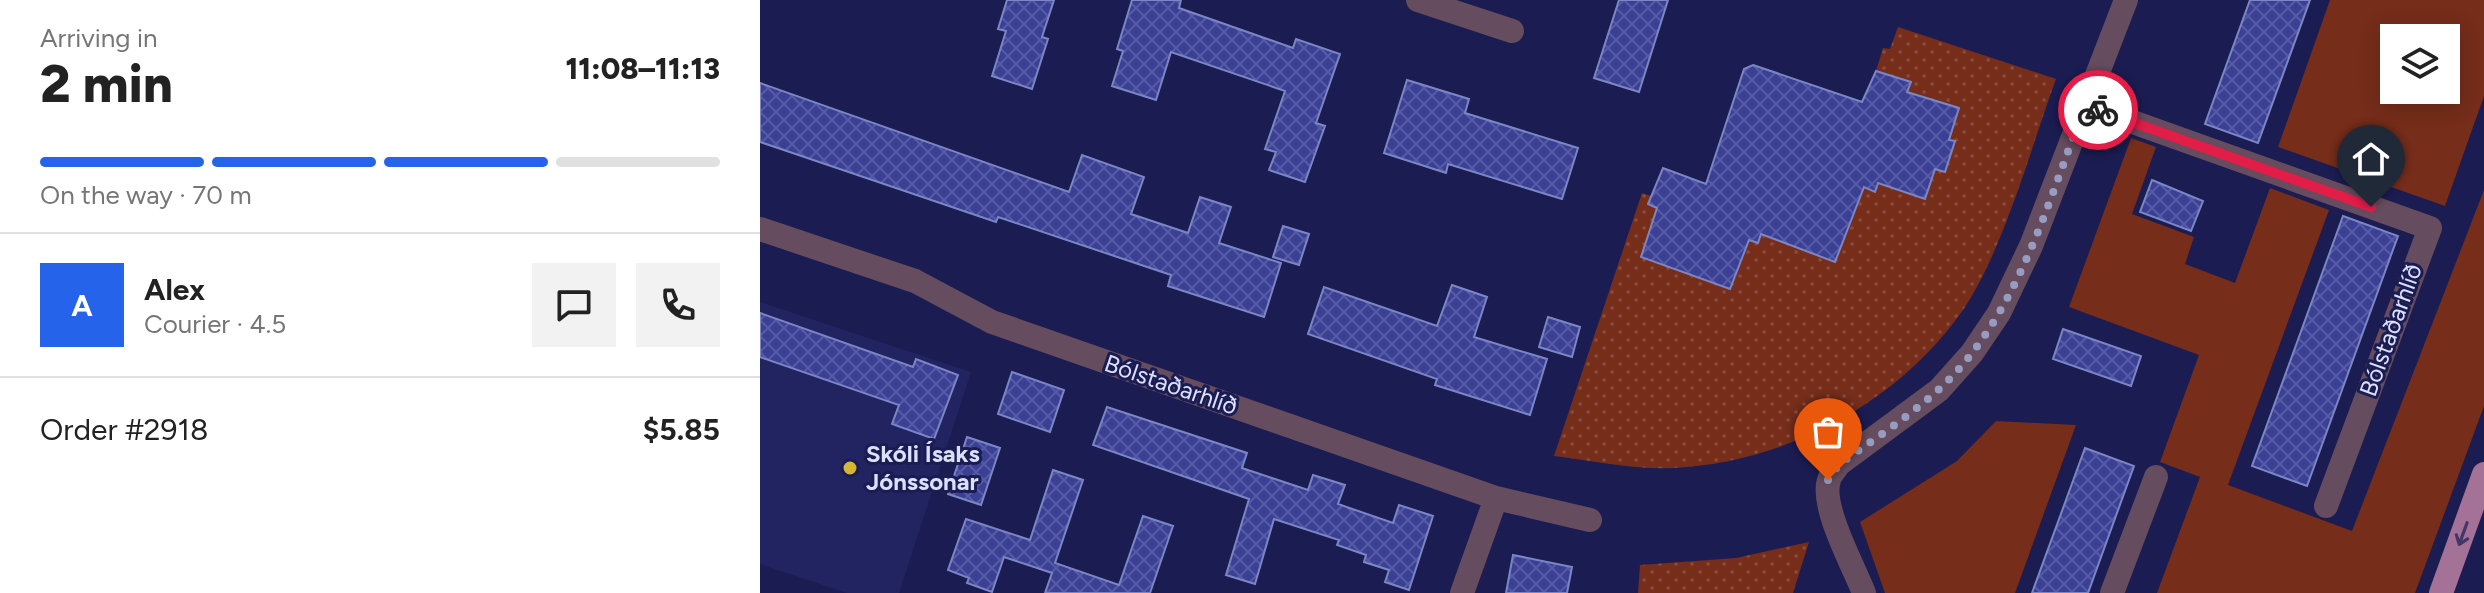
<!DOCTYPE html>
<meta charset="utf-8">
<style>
:root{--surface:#fff;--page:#f2f2f2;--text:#222;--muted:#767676;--line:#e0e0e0;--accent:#2563eb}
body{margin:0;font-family:Figtree,sans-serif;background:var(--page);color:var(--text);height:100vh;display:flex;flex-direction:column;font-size:30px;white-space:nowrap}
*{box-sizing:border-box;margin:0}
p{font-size:26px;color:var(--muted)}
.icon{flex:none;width:44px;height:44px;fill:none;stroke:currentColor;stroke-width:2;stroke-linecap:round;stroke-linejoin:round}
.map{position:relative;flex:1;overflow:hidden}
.panel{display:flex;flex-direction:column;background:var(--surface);width:760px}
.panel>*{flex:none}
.tools{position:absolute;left:1620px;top:24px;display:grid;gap:16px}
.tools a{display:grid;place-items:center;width:80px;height:80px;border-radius:0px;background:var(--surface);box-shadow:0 4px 20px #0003;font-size:40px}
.pin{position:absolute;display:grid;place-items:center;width:68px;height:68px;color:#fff;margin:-82px -34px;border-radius:50% 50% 50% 0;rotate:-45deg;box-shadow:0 0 8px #0007}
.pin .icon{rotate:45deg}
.courier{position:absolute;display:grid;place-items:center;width:80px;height:80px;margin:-40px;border:6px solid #e11d48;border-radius:50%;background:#fff;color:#222;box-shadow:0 2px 10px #0007}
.overview em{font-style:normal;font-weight:800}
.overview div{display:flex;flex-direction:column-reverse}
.overview{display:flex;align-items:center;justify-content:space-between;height:136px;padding:0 40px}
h1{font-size:52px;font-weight:800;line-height:60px}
.bar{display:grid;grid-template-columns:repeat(4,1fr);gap:12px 8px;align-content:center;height:96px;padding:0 40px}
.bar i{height:10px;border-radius:6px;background:var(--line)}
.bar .active{background:var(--accent)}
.bar p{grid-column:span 4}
.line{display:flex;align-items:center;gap:20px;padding:0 40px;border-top:2px solid var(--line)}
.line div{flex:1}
.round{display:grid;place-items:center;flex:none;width:84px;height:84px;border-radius:0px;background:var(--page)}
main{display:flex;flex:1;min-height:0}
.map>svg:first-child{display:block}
.built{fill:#222462}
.green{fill:#762d1a;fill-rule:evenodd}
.park{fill:url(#park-dots)}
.building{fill:url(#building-cross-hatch);stroke:#7b86c5;stroke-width:2}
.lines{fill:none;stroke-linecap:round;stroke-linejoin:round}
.street{stroke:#654c5e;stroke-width:24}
.primary{stroke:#a47197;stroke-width:24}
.oneway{stroke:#443667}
.done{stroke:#989cc1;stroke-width:8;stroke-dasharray:0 14.4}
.route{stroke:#e11d48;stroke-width:10}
.poi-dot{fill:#d3b635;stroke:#1b1c52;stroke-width:3}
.labels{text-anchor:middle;stroke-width:6;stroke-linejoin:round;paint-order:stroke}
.street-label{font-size:24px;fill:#dbe1fd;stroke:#1b1c52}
.poi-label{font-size:24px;font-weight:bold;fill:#dbe1fd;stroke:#1b1c52;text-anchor:start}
</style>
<main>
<section class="panel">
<div class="overview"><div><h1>2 min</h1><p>Arriving in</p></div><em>11:08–11:13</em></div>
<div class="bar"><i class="active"></i><i class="active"></i><i class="active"></i><i></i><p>On the way · 70 m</p></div>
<div class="line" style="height:144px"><b class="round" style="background:var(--accent);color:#fff">A</b><div><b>Alex</b><p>Courier · 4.5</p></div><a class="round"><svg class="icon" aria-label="chat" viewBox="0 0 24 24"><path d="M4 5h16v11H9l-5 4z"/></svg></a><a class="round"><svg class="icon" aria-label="phone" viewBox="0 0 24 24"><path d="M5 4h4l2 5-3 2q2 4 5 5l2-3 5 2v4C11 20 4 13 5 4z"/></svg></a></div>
<div class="line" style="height:104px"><div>Order #2918</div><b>$5.85</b></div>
</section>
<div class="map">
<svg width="1724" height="593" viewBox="0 0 1724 593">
<defs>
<pattern id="park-dots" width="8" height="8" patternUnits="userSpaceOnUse" patternTransform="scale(2)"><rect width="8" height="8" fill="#762d1a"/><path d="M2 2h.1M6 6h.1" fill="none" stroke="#894b3c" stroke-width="1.8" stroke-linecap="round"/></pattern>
<pattern id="building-cross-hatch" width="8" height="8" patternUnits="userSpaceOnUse" patternTransform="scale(2)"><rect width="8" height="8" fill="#3b4095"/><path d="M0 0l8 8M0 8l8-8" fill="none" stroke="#575ba5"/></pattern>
</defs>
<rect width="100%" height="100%" fill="#1b1c52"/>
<path class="built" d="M0,302L211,372L139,593H87L0,564Z"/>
<path class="green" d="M1570,0H1724V96L1685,206L1518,147ZM1634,38H1686V90H1634Z
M1371,138L1396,147L1372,214L1434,237L1425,264L1475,283L1510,188L1569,210L1468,485L1592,531L1724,190V406L1655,593H1397L1440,477L1400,462L1439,355L1309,307Z
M1236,421L1316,425L1255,593H1125L1100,522L1197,461Z"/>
<path class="park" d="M1138,27L1296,79C1271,148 1243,251 1203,310C1138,403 1027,462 914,468C875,470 833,461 794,456L882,193L891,196L888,204L897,208L882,257L970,289L989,240L998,243L1001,234L1075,262L1104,187L1115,192L1118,183L1165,199L1175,169L1185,171L1195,142L1189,140L1199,108L1147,92L1150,82L1116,71L1123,48L1130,49Z
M1049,542L1033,593H878L880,565L976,558Z"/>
<path class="building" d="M247,0H294L282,37L288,39L272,89L232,76L246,31L238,29Z
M372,0H421L419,8L533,48L536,39L580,54L556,123L565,126L545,182L509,170L516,152L505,149L525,91L411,52L396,100L352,86L363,51L357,49Z
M859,0H908L879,92L834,78Z
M1490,0H1550L1498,143L1445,124Z
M993,65L1102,102L1116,71L1151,82L1147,92L1199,108L1189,140L1195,141L1185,172L1175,169L1165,199L1118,183L1115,192L1104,187L1075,262L1001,234L998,243L989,240L970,289L881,257L897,208L888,204L903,168L946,184L984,69Z
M647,80L709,99L705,113L818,148L802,199L688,164L686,173L624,153Z
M0,83L309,192L322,155L384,177L371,214L428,233L440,197L471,207L459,243L521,263L504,317L408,286L411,275L238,217L236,222L0,142Z
M1392,180L1443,201L1431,231L1380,212Z
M1583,216L1638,236L1547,486L1492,466Z
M523,226L549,234L539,265L513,257Z
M692,285L727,297L714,337L787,359L770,415L675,385L677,379L548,334L564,287L677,326Z
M0,313L153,367L156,359L198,375L174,439L132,424L139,405L0,357Z
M788,317L820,327L812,357L779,347Z
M1303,329L1381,356L1371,386L1293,359Z
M252,372L304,390L290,432L238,414Z
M347,407L487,453L482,468L548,490L553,475L585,485L578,504L633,523L639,505L673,516L649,590L625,582L629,570L604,562L606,555L577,545L579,540L514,519L495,584L466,575L489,499L333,445Z
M207,437L240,448L221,505L188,494Z
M1325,448L1374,466L1328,593H1272Z
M293,470L323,480L295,563L359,585L383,516L413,526L390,593H285L292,573L244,557L232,592L207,583L209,578L188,570L206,519L270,540Z
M753,555L812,567L807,593H746Z"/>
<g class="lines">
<path class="street" d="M658,0L752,31
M1325,105L1670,228L1566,506
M0,229L155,281L232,322L736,498L830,520
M702,593L736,498
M1104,593C1094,567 1060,506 1069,480C1070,475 1076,469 1079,464L1179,390L1212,353L1239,313L1271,246L1366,0
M1352,593L1396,477"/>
<path class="primary" d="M1681,593L1724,474"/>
</g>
<defs><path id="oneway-shaft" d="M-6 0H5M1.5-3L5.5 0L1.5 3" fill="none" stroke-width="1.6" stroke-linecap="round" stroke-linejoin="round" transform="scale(2)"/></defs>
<use class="oneway" href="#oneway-shaft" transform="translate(1703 534) rotate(110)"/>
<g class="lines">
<path class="done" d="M1068,480L1079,464C1112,441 1147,418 1177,391C1257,319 1288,202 1325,105L1338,110"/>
<path class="route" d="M1338,110L1611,207"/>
</g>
<circle class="poi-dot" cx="90" cy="468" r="8"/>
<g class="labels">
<g class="street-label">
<text transform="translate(1631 330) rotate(-70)" y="8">Bólstaðarhlíð</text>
<text transform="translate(411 385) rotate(19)" y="8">Bólstaðarhlíð</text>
</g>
<g class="poi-label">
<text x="106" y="462">Skóli Ísaks<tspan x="106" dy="28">Jónssonar</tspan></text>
</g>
</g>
</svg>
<div class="tools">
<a><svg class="icon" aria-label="layers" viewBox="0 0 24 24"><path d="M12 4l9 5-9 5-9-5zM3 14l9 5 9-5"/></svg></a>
</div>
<div class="pin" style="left:1068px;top:480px;background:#ea580c"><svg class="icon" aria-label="bag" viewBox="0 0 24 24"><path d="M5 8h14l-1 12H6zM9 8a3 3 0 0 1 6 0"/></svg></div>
<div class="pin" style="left:1611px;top:207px;background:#1f2937"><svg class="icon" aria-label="home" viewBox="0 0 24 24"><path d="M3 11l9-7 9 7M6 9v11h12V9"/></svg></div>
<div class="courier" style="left:1338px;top:110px"><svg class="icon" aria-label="bike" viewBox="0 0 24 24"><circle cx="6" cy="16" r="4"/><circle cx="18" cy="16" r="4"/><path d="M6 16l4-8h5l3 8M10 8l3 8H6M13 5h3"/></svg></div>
</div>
</main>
